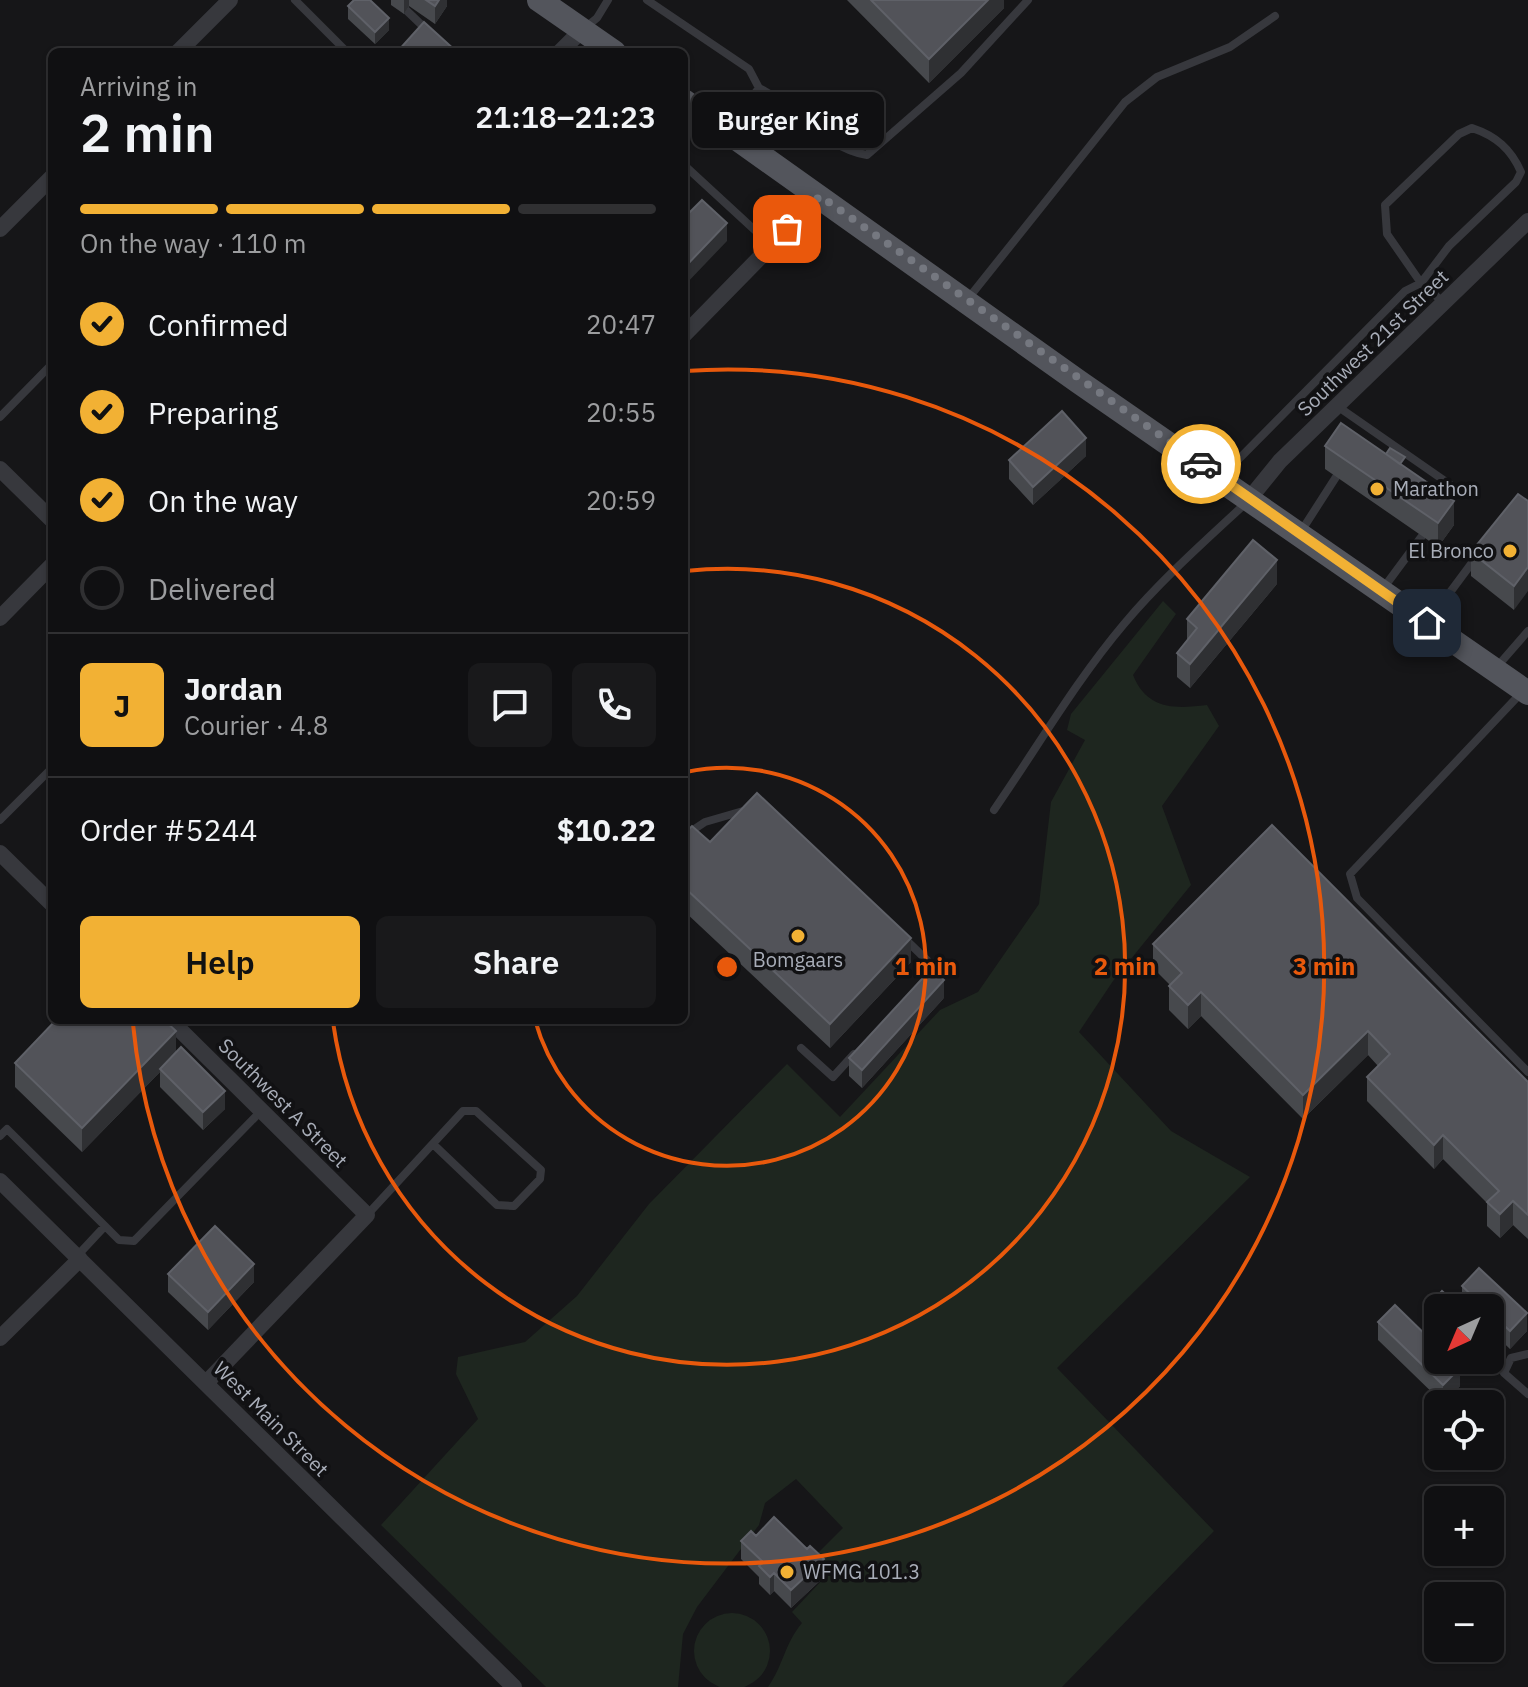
<!DOCTYPE html>
<meta charset="utf-8">
<style>
:root{--surface:#101012;--page:#19191b;--text:#f1f3f6;--muted:#9c9d9f;--line:#303032;--accent:#f2b134}
body{margin:0;font-family:"IBM Plex Sans",sans-serif;background:var(--page);color:var(--text);height:100vh;display:flex;flex-direction:column;font-size:30px;white-space:nowrap}
*{box-sizing:border-box;margin:0}
p{font-size:26px;color:var(--muted)}
.icon{flex:none;width:44px;height:44px;fill:none;stroke:currentColor;stroke-width:2;stroke-linecap:round;stroke-linejoin:round}
.map{position:relative;flex:1;overflow:hidden}
.sheet{position:absolute;left:48px;top:48px;width:640px;height:976px;display:flex;flex-direction:column;background:var(--surface);border-radius:12px;box-shadow:0 2px 6px #0004,0 0 0 2px var(--line)}
.sheet>*{flex:none}
.needle{width:52px;rotate:224deg}
.tools{position:absolute;left:1424px;top:1294px;display:grid;gap:16px}
.tools a{display:grid;place-items:center;width:80px;height:80px;border-radius:12px;background:var(--surface);box-shadow:0 2px 6px #0004,0 0 0 2px var(--line);font-size:40px}
.pin{position:absolute;display:grid;place-items:center;width:68px;height:68px;color:#fff;margin:-34px;border-radius:16px;box-shadow:0 4px 12px #0006}
.courier{position:absolute;display:grid;place-items:center;width:80px;height:80px;margin:-40px;border:6px solid #f2b134;border-radius:50%;background:#fff;color:#222;box-shadow:0 2px 10px #0007}
.bubble{position:absolute;height:56px;border-radius:12px;background:var(--surface);box-shadow:0 2px 6px #0004,0 0 0 2px var(--line);font-size:26px;font-weight:600;line-height:56px;text-align:center}
.summary em{font-style:normal;font-weight:600}
.summary div{display:flex;flex-direction:column-reverse}
.summary{display:flex;align-items:center;justify-content:space-between;height:136px;padding:0 32px}
h1{font-size:52px;font-weight:600;line-height:60px}
.bar{display:grid;grid-template-columns:repeat(4,1fr);gap:12px 8px;align-content:center;height:96px;padding:0 32px}
.bar i{height:10px;border-radius:6px;background:var(--line)}
.bar .active{background:var(--accent)}
.bar p{grid-column:span 4}
.line{display:flex;align-items:center;gap:20px;padding:0 32px;border-top:2px solid var(--line)}
.line div{flex:1}
.round{display:grid;place-items:center;flex:none;width:84px;height:84px;border-radius:12px;background:var(--page)}
ol{padding:0 32px;list-style:none}
li{display:flex;align-items:center;gap:24px;height:88px}
li p{margin-inline-start:auto}
li .icon{padding:8px;border-radius:50%;background:var(--accent);color:#111;stroke-width:4}
li:last-child{color:var(--muted)}
li i{width:44px;height:44px;border:4px solid var(--line);border-radius:50%}
.button{display:flex;gap:16px;margin-top:auto;padding:16px 32px}
.button a{flex:1;height:92px;border-radius:12px;background:var(--accent);color:#111;font-size:32px;font-weight:600;line-height:92px;text-align:center}
.button a+a{background:var(--page);color:var(--text)}
.map>svg:first-child{display:block}
.green{fill:#1e261f}
.lines{fill:none;stroke-linecap:round;stroke-linejoin:round}
.lane{stroke:#37383d;stroke-width:8}
.street{stroke:#37383d;stroke-width:16}
.primary{stroke:#53555c;stroke-width:24}
.wall{fill:#47494d}
.shaded-wall{fill:#2f3033}
.building{fill:#525359;stroke:#5f6168;stroke-width:2}
.done{stroke:#757880;stroke-width:8;stroke-dasharray:0 14.4}
.route{stroke:#f2b134;stroke-width:10}
.ring{fill:none;stroke:#e8590c;stroke-width:4}
.poi-dot{fill:#f2b134;stroke:#111113;stroke-width:3}
.labels{text-anchor:middle;stroke-width:7;stroke-linejoin:round;paint-order:stroke}
.street-label{font-size:20px;fill:#a8adb8;stroke:#111113}
.poi-label{font-size:20px;fill:#a8adb8;stroke:#111113;text-anchor:start}
.centre{fill:#e8590c;stroke:#111113;stroke-width:4}
.ring-label{font-size:24px;text-anchor:middle;font-weight:bold;fill:#e8590c;stroke:#111113;stroke-width:7;stroke-linejoin:round;paint-order:stroke}
</style>
<div class="map">
<svg width="1528" height="1687" viewBox="0 0 1528 1687">
<rect width="100%" height="100%" fill="#161618"/>
<path class="green" d="M1163,601L1176,614L1133,675C1147,710 1175,709 1207,705L1219,726L1162,806L1191,885L1113,981L1079,1032L1171,1131L1250,1177L1057,1368L1214,1531L1062,1687H768C783,1666 785,1643 802,1623L792,1612L826,1576L811,1560L843,1528L796,1479L765,1503L759,1525L697,1607L683,1634L678,1687H546L381,1525L478,1419L456,1374L458,1357L525,1342L577,1296L649,1204L787,1064L840,1117L940,1010L978,992L1039,904L1051,802L1085,740L1067,730L1071,714Z
M694 1651a38 38 0 1 1 76 0a38 38 0 1 1-76 0Z"/>
<g class="lines">
<path class="lane" d="M295,0L347,52
M647,0L749,69L759,88
M406,10L429,32
M586,27L597,18L608,0
M1472,128C1496,136 1511,149 1521,172L1516,182L1449,246L1421,283L1387,234L1385,205L1459,134Z
M727,130L759,88C796,106 826,149 867,155L961,73L1028,0
M684,165L771,245
M967,300L1125,102L1157,77L1230,47L1275,16
M1337,406L1455,488L1442,506
M0,417L52,364
M1220,478L1405,291L1421,283L1443,302
M1300,533L1336,477
M1382,590L1422,536
M1428,622L1477,556
M1495,669L1528,631
M1523,691L1350,874L1357,898L1528,1072
M994,810C1037,748 1075,682 1124,624C1161,580 1204,542 1246,503
M0,820L52,768
M684,836L705,822L750,809
M905,939L935,968L927,978
M801,1048L833,1077L854,1054
M0,1136L7,1129L105,1226L77,1256
M367,1215L463,1111H476L541,1170L540,1179L514,1206L497,1205L433,1144
M105,1226L119,1240L134,1241L261,1111
M1528,1354L1511,1358L1504,1373L1528,1394"/>
<path class="street" d="M178,52L230,0
M560,52L582,30
M0,229L52,177
M684,335L820,196
M0,469L52,520
M1250,498L1280,461L1528,221
M0,618L52,565
M0,853L52,904
M170,1020L367,1215L206,1383
M0,1181L514,1687
M0,1338L80,1259"/>
<path class="primary" d="M539,0L614,52
M684,101L1079,382L1528,693"/>
</g>
<path class="wall" d="M391,0H447V6L435,24L409,6L404,14L391,5Z
M847,0H1004V8L929,83Z
M348,6L389,30L375,44L348,19Z
M1325,446L1405,467L1454,525L1438,547L1325,469Z
M1086,456L1033,505L1009,479V460Z
M1518,494L1514,610L1471,576V552Z
M1277,584L1190,688L1177,677V653L1187,641V619Z
M684,834L710,842L911,962L830,1048L684,911Z
M1153,944L1528,1082V1239L1513,1225L1500,1238L1487,1226V1203L1443,1159L1434,1169L1367,1101V1077L1378,1066L1368,1055L1303,1119L1201,1016L1188,1029L1169,1010V986L1170,985L1153,968Z
M944,998L862,1088L849,1076V1058Z
M176,1052L225,1109L203,1130L160,1087V1072L82,1152L15,1087V1063Z
M168,1274L254,1282L208,1330L168,1292Z
M1462,1286L1527,1331L1510,1349L1490,1330V1308H1466L1462,1304Z
M1438,1308V1340L1425,1328V1310Z
M1378,1322L1460,1386L1443,1403L1378,1340Z
M1493,1357L1476,1375L1460,1360H1490Z
M756,1536L824,1577L791,1608L774,1591L770,1595L759,1584V1577L741,1559V1541Z"/>
<path class="shaded-wall" d="M404,0H409V6L404,14Z
M439,0H447V6L435,24V6Z
M988,0H1004V8L929,83V59Z
M389,18V30L375,44V32Z
M727,223V241L684,286V268Z
M1086,438V456L1033,505V487Z
M1454,501V525L1438,547V523Z
M1277,560V584L1190,688V664Z
M1528,567V591L1514,610V586Z
M911,938V962L830,1048V1024Z
M944,980V998L862,1088V1070Z
M1201,992V1016L1188,1029V1005Z
M176,1031V1055L160,1069V1072L82,1152V1128Z
M1368,1031V1055L1303,1119V1095Z
M225,1091V1109L203,1130V1112Z
M1443,1135V1159L1434,1169V1145Z
M1513,1201V1225L1500,1238V1214Z
M254,1264V1282L208,1330V1312Z
M1527,1313V1331L1510,1349V1331Z
M1493,1339V1357L1476,1375V1360H1490V1342Z
M1460,1368V1386L1443,1403V1385Z
M824,1559V1577L791,1608V1590Z
M774,1573V1591L770,1595V1577Z"/>
<path class="building" d="M354,0H370L389,18L375,32L348,6Z
M426,0H439L435,6Z
M871,0H988L929,59Z
M424,22L457,52H397Z
M702,200L727,223L684,268V218Z
M1062,411L1086,438L1033,487L1009,460Z
M1341,423L1454,501L1438,523L1325,446Z
M1390,448L1405,457L1400,464L1386,454Z
M1518,494L1528,501V567L1514,586L1471,552Z
M1253,540L1277,560L1190,664L1177,653L1197,628L1187,619Z
M757,793L911,938L830,1024L684,887V834L692,826L710,842Z
M1272,825L1528,1082V1215L1513,1201L1500,1214L1487,1202L1499,1191L1443,1135L1434,1145L1367,1077L1390,1054L1368,1031L1303,1095L1201,992L1188,1005L1169,986L1182,973L1153,944Z
M932,968L944,980L862,1070L849,1058Z
M56,1020H164L176,1031L82,1128L15,1063Z
M181,1047L225,1091L203,1112L160,1069Z
M215,1226L254,1264L208,1312L168,1274Z
M1479,1268L1527,1313L1510,1331L1490,1312V1308H1485L1462,1286Z
M1442,1291L1460,1308H1438V1322L1425,1310Z
M1395,1305L1438,1347V1360H1452L1460,1368L1443,1385L1378,1322Z
M774,1517L807,1549L810,1546L824,1559L791,1590L774,1573L770,1577L759,1566L763,1562L741,1541L751,1531L756,1536Z"/>
<g class="lines">
<path class="done" d="M787,229L820,196L1201,464"/>
<path class="route" d="M1201,464L1427,623"/>
</g>
<g class="ring">
<path d="M686 772A199 199 0 1 1 535 1020"/>
<path d="M685 571A398 398 0 1 1 333 1022"/>
<path d="M685 371A597 597 0 1 1 133 1024"/>
</g>
<g class="poi-dot">
<circle cx="1377" cy="489" r="8"/>
<circle cx="1510" cy="551" r="8"/>
<circle cx="798" cy="936" r="8"/>
<circle cx="787" cy="1572" r="8"/>
</g>
<g class="labels">
<g class="street-label">
<text transform="translate(1373 343) rotate(-44)" y="7">Southwest 21st Street</text>
<text transform="translate(283 1103) rotate(45)" y="7">Southwest A Street</text>
<text transform="translate(271 1419) rotate(45)" y="7">West Main Street</text>
</g>
<g class="poi-label">
<text x="1393" y="496">Marathon</text>
<text x="1494" y="558" text-anchor="end">El Bronco</text>
<text x="798" y="967" text-anchor="middle">Bomgaars</text>
<text x="803" y="1579">WFMG 101.3</text>
</g>
</g>
<circle cx="727" cy="967" r="12" class="centre"/>
<g class="ring-label">
<text x="926" y="975">1 min</text>
<text x="1125" y="975">2 min</text>
<text x="1324" y="975">3 min</text>
</g>
</svg>
<div class="tools">
<a><svg class="needle" viewBox="-14 -14 28 28"><path d="M0-13l5 13h-10z" fill="#e53935"/><path d="M0 13l5-13h-10z" fill="#9c9d9f"/></svg></a>
<a><svg class="icon" aria-label="locate" viewBox="0 0 24 24"><circle cx="12" cy="12" r="6"/><path d="M12 2v4M12 18v4M2 12h4M18 12h4"/></svg></a>
<a>+</a>
<a>−</a>
</div>
<div class="pin" style="left:787px;top:229px;background:#ea580c"><svg class="icon" aria-label="bag" viewBox="0 0 24 24"><path d="M5 8h14l-1 12H6zM9 8a3 3 0 0 1 6 0"/></svg></div>
<div class="pin" style="left:1427px;top:623px;background:#1f2937"><svg class="icon" aria-label="home" viewBox="0 0 24 24"><path d="M3 11l9-7 9 7M6 9v11h12V9"/></svg></div>
<div class="courier" style="left:1201px;top:464px"><svg class="icon" aria-label="car" viewBox="0 0 24 24"><path d="M5 17H2v-5l4-1 3-4h7l3 4 3 1v5h-3M9 17h6M6 11h13"/><circle cx="7" cy="17" r="2"/><circle cx="17" cy="17" r="2"/></svg></div>
<div class="bubble" style="left:692px;top:92px;width:192px">Burger King</div>
<section class="sheet">
<div class="summary"><div><h1>2 min</h1><p>Arriving in</p></div><em>21:18–21:23</em></div>
<div class="bar"><i class="active"></i><i class="active"></i><i class="active"></i><i></i><p>On the way · 110 m</p></div>
<ol>
<li><svg class="icon" aria-label="check" viewBox="0 0 24 24"><path d="M5 12l5 5 9-10"/></svg>Confirmed<p>20:47</p></li>
<li><svg class="icon" aria-label="check" viewBox="0 0 24 24"><path d="M5 12l5 5 9-10"/></svg>Preparing<p>20:55</p></li>
<li><svg class="icon" aria-label="check" viewBox="0 0 24 24"><path d="M5 12l5 5 9-10"/></svg>On the way<p>20:59</p></li>
<li><i></i>Delivered</li>
</ol>
<div class="line" style="height:144px"><b class="round" style="background:var(--accent);color:#111">J</b><div><b>Jordan</b><p>Courier · 4.8</p></div><a class="round"><svg class="icon" aria-label="chat" viewBox="0 0 24 24"><path d="M4 5h16v11H9l-5 4z"/></svg></a><a class="round"><svg class="icon" aria-label="phone" viewBox="0 0 24 24"><path d="M5 4h4l2 5-3 2q2 4 5 5l2-3 5 2v4C11 20 4 13 5 4z"/></svg></a></div>
<div class="line" style="height:104px"><div>Order #5244</div><b>$10.22</b></div>
<div class="button"><a>Help</a><a>Share</a></div>
</section>
</div>
